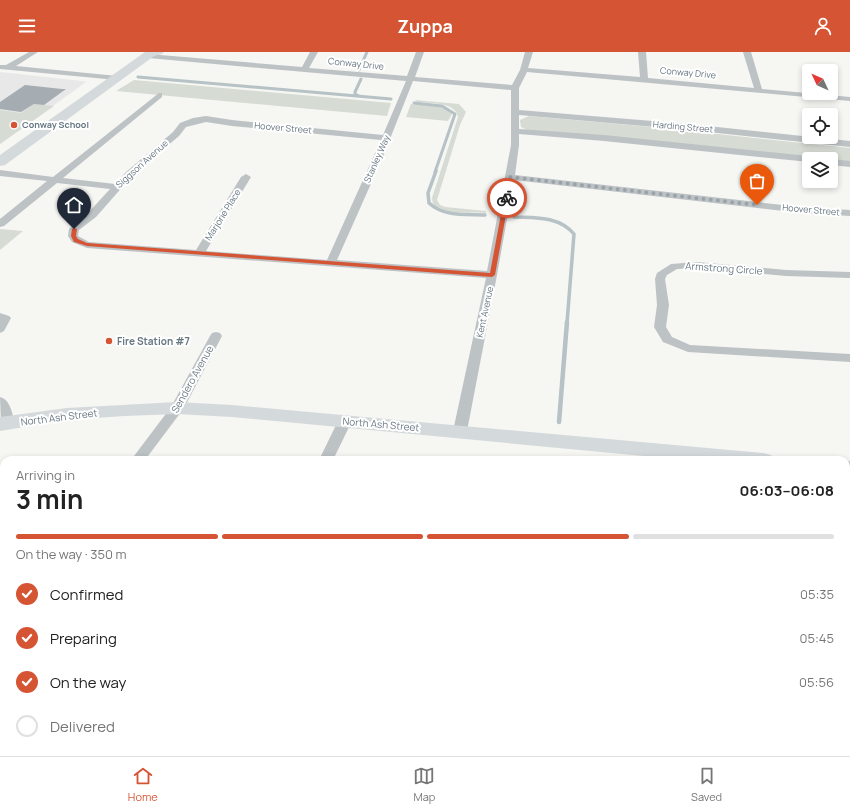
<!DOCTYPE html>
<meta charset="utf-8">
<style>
:root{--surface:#fff;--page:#f2f2f2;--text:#222;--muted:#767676;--line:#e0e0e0;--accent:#d55434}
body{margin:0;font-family:Manrope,sans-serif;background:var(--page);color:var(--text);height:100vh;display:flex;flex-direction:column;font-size:15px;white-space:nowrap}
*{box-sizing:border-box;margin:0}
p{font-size:13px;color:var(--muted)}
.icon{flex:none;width:22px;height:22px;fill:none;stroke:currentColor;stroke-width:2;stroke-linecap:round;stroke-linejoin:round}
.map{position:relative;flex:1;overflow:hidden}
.panel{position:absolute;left:0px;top:404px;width:850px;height:300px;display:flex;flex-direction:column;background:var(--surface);border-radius:12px 12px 0 0;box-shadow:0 2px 6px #0003}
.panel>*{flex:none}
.needle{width:26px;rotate:314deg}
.buttons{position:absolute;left:802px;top:12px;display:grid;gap:8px}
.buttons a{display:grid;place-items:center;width:36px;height:36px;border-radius:4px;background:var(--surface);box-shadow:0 2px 6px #0003;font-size:20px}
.pin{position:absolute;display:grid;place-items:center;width:34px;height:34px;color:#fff;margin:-41px -17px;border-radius:50% 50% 50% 0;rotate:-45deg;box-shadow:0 0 4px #0007}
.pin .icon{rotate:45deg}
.courier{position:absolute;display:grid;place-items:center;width:40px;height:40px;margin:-20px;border:3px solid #d55434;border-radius:50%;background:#fff;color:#222;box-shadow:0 1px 5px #0007}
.headline em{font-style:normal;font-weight:700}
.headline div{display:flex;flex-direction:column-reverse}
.headline{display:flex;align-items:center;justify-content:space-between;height:68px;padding:0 16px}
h1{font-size:26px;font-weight:700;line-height:30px}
.bar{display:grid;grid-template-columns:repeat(4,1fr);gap:6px 4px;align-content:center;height:48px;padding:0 16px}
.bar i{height:5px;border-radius:3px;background:var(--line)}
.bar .selected{background:var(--accent)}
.bar p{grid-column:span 4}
ol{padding:0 16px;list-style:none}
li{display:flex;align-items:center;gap:12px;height:44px}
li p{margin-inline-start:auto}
li .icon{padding:4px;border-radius:50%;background:var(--accent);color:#fff;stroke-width:4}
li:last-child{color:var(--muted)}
li i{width:22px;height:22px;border:2px solid var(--line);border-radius:50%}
header{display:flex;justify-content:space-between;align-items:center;height:52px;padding:0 16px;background:var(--accent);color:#fff;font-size:18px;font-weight:700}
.menu{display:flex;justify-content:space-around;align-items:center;height:56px;border-top:1px solid var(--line);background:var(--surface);font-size:11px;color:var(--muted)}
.menu a{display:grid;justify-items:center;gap:2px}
.menu .selected{color:var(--accent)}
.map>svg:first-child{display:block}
.built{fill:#e7e8e7}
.green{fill:#d6dbd3}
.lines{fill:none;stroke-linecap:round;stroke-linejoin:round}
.stream-far2{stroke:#b6c2c5;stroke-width:3}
.stream-far1{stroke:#b6c2c5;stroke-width:3.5}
.stream{stroke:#b6c2c5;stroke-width:4.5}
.building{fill:#a5adb2}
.minor{fill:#bdc2c5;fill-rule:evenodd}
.primary{fill:#d4d9dc;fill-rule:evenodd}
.route{fill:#d55434}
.done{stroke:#99a3aa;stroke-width:4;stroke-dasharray:0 7.2}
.poi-dot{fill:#d55434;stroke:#fff;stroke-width:1.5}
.labels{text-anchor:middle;stroke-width:4;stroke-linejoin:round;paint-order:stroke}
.far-street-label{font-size:9px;fill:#677782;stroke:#fff}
.far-poi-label{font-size:9px;font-weight:bold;fill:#677782;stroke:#fff;text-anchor:start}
.street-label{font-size:10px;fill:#677782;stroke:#fff}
.poi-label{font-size:10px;font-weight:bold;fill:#677782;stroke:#fff;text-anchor:start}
</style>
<header><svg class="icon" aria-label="menu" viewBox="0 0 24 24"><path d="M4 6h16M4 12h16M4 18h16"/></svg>Zuppa<svg class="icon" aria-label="person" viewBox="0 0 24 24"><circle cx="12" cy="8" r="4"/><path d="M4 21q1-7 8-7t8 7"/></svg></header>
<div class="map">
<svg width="850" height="704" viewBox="0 0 850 704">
<rect width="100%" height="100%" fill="#f6f6f3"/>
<path class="built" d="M0,20L82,29L86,30L0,92Z"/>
<path class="green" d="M134,28L391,51L387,64L116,39Z
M415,48L459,52L466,60L460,73L437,148L440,153L445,155L486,159V161C469,160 447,163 433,152L432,146L458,65C456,50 430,51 417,50Z
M34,52L54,54L0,92V58L21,61Z
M411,52C424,53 443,51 452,62L448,69L406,65Z
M529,64L652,75L850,96V111L831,107H815L527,78L521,75L520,68Z
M0,177L23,179L0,198Z"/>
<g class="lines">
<path class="stream-far2" d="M359,18L367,0
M138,25L391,47
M359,44L355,42V40L361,27
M414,51L442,54L455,62L435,120"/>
<path class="stream-far1" d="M436,119L428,141L429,151C444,165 466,162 485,163
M514,165C536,166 559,164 574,182L567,271"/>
<path class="stream" d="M559,370L567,270"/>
</g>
<path class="building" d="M25,33L62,37H66L44,53L34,52L21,60L0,57V50Z"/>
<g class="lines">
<path class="minor" d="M29,0H38L16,14L117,24L121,26L117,28L0,17V13H6Z
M310,0H318L309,16L407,24L416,0H424L415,25L512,33L520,18L525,0H533L528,16L640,25L638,0H646L648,26L754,36L743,0H751L762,37L850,45V49L527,20L519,36V58L689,72L850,89V95L689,78L519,63V77L604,83L809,104L814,107H809V110L604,89L519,82V93L515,123L801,155L850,158V164L801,161L514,128L497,223L467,379L465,382L460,383L455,382L453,379L486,226L87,196L72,190L68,184L69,177L88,161L110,137L57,131L4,174L0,175V167L47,129L0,124V118L53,125L159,41H162V45L63,126L115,132L126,120L173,80L180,71L193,66L206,64L232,68L383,83L406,29L148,6L144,4L148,2L302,15ZM413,29L511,38V93L487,219L337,208L382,107ZM206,70L232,74L381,88L327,208L206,199L251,125L246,122L241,125L196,198L89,190L78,184L79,178L96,165L132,124L179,84L186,75Z
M831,107L850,109V115L831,113Z
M697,210L786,218L850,220V226L786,224L697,216L677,217L667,223L665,227L669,253L666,275L672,285L690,293L850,302V310L688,300L663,290L654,275L657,253L655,227L657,221L671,212Z
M0,261L9,264L11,266L4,279L0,281Z
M216,280L220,281L222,284L184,356L145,408H131L171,355L210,284L212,281Z
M0,345C11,348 12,362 15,371L13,374L8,375L3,374L1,371Z
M345,365L350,366L352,369L333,408H319L338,369L340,366Z
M4,439V449L0,450V440Z
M4,583V600L0,602V585Z
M0,642L4,643V657L0,656Z
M170,700H188L186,704H168Z
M826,700H844V704H826Z"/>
<path class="primary" d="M145,0H164L162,2L154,4L5,113L0,114V103Z
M177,350L232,353L763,401L771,403L774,408H686L232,365L177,362L124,364L67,368L0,379V365L67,356Z
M846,409H850V423H846Z"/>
</g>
<path class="route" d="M507,145L509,146L495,223L492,225L87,194L74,190L71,184L72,177L74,176L77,177L76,184L78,187L87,191L490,221L504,146Z"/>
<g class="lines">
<path class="done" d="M507,146L510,125L757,153"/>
</g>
<g class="poi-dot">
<circle cx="14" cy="73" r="4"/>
<circle cx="109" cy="289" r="4"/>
</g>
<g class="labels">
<g class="far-street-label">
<text transform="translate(356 12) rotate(6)" y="3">Conway Drive</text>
<text transform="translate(688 21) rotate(5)" y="3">Conway Drive</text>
<text transform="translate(683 75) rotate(5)" y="3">Harding Street</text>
<text transform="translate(283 76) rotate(5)" y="3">Hoover Street</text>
<text transform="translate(377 107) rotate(-66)" y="3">Stanley Way</text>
<text transform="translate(142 112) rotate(-42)" y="3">Siggson Avenue</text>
<text transform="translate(811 158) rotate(5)" y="3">Hoover Street</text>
<text transform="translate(223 163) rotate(-58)" y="3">Marjorie Place</text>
<text transform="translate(485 260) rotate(-78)" y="3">Kent Avenue</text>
</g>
<g class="far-poi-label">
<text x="22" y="76">Conway School</text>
</g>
<g class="street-label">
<text transform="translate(724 216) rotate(4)" y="4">Armstrong Circle</text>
<text transform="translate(192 327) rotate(-61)" y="4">Sendero Avenue</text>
<text transform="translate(59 365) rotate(-7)" y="4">North Ash Street</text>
<text transform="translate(381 372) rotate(5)" y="4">North Ash Street</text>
</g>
<g class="poi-label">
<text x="117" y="293">Fire Station #7</text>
</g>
</g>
</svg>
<div class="buttons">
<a><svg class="needle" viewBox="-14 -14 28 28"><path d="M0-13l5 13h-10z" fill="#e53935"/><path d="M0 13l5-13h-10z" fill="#767676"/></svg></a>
<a><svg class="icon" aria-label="locate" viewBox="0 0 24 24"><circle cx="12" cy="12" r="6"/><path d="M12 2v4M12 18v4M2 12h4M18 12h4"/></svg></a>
<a><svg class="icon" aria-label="layers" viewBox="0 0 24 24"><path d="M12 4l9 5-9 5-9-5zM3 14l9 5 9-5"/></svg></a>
</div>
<div class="pin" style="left:757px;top:153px;background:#ea580c"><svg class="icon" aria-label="bag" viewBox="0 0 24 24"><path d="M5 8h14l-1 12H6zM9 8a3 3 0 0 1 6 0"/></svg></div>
<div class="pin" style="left:74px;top:177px;background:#1f2937"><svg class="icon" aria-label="home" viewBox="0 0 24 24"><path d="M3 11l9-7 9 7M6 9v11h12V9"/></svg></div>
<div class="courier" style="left:507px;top:146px"><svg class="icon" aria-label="bike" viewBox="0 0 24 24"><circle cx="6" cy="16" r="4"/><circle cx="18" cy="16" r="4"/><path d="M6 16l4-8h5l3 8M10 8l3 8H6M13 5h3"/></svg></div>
<section class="panel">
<div class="headline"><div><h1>3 min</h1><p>Arriving in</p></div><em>06:03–06:08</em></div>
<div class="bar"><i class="selected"></i><i class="selected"></i><i class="selected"></i><i></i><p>On the way · 350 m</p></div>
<ol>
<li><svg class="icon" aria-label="check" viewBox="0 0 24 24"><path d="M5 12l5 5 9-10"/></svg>Confirmed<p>05:35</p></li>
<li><svg class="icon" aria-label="check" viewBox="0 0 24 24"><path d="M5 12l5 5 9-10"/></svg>Preparing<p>05:45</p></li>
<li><svg class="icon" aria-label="check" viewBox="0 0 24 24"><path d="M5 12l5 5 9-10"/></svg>On the way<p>05:56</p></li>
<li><i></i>Delivered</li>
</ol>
</section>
</div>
<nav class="menu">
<a class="selected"><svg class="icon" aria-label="home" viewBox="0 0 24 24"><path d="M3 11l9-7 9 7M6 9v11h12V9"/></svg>Home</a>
<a><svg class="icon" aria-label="map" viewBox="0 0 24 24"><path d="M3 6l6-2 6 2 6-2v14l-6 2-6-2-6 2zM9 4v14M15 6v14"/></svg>Map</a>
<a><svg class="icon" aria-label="saved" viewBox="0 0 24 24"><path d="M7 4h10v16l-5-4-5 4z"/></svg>Saved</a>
</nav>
